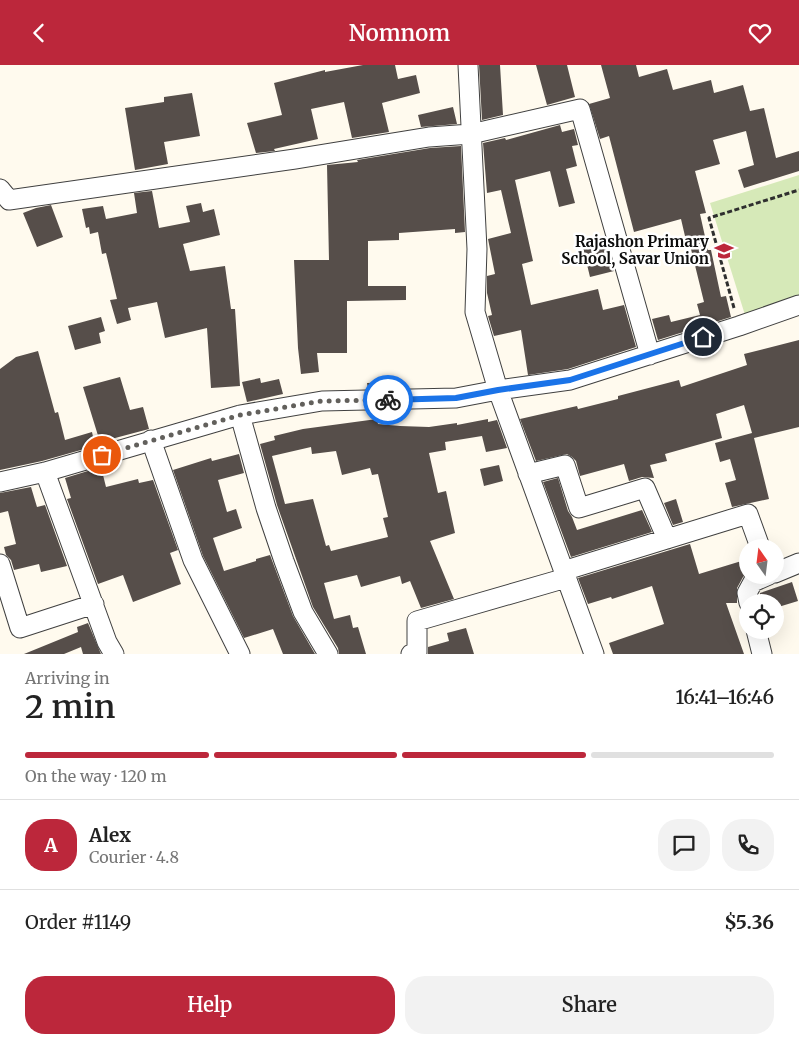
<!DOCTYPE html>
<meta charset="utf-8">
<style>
:root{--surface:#fff;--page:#f2f2f2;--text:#222;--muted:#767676;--line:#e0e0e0;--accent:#bc273b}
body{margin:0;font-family:Merriweather,serif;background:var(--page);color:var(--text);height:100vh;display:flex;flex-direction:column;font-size:19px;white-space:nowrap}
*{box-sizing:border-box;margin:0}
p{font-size:16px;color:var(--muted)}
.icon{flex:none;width:28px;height:28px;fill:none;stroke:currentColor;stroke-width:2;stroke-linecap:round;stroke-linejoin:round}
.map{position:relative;height:589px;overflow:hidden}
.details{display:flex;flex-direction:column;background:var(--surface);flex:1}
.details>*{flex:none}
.needle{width:32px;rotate:346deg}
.controls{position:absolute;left:739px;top:474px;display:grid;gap:10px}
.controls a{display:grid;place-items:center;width:45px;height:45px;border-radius:50%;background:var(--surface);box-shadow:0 5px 20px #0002;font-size:25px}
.pin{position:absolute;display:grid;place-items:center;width:42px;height:42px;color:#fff;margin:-21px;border:2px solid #fff;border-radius:50%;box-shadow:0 1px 5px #0007}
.courier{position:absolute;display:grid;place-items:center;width:50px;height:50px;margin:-25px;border:4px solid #1a73e8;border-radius:50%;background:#fff;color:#222;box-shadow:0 1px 6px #0007}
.overview em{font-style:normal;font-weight:600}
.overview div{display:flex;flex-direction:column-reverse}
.overview{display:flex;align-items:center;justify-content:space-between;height:85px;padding:0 25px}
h1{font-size:32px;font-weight:600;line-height:38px}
.bar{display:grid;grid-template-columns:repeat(4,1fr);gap:8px 5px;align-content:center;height:60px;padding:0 25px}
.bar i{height:6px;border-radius:4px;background:var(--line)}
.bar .current{background:var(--accent)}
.bar p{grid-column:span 4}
.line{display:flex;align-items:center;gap:12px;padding:0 25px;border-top:1px solid var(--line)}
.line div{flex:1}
.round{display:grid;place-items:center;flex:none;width:52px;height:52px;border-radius:20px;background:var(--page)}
.cta{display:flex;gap:10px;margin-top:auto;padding:10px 25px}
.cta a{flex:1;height:58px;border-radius:20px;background:var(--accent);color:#fff;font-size:20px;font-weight:600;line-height:58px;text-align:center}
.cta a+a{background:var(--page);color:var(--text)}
header{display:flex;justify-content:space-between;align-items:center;height:65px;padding:0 25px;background:var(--accent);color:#fff;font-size:22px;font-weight:600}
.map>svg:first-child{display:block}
.green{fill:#d6e9b8}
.building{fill:#564e4a;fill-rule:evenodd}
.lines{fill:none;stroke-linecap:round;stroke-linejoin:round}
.minor-casing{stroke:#404040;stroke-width:21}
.path{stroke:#2f2f2f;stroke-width:3;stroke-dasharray:5 2.5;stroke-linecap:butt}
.minor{stroke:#fff;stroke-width:19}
.done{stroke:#62605c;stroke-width:5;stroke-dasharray:0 9}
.route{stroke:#1a73e8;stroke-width:6}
.labels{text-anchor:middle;stroke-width:5;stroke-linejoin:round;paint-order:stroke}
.poi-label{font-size:15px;font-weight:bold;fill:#0d0d0d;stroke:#fff;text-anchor:end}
</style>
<header><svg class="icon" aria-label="back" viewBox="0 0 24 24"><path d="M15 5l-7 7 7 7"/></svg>Nomnom<svg class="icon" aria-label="heart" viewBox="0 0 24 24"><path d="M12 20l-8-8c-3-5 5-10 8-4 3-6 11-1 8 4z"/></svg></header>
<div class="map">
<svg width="799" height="589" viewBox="0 0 799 589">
<rect width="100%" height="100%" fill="#fffaee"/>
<path class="green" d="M799,110V234L745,250L710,138Z"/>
<path class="building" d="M363,0H395L398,14L416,10L420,28L382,38L389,67L352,73L344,37L311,44L318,74L274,84L275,86L256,88L247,58L282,50L274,18L325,5V7Z
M479,0H500L503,50L482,55Z
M536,0H567L575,32L547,40Z
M601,0H636L639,12L667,4L673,25L711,15L714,28L743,20L750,46L764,43L776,93L799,86V106L744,123L738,105L754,100L746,66L713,75L720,99L695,106L706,148L700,149L708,185H711L721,232L726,231L731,252L658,275L652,254L669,250L671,257L700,250L697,239L704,237L691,184H688L681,154L634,167L609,71L600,74L589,39L610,33Z
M192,28L200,71L164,77L168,99L135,105L125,43L164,37V32Z
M453,42L457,59L421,62L418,50Z
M560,60L562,67L574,64L578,80L572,81L577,101L566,104L575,138L559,142L550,106L515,115L533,196L522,199L531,240L598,224L603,245L624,240L636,282L568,304L528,310L521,265L494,271L488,251L492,250L487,228V211L495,209L488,174L511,168L501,125L487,128L483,78L505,73L506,75Z
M461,81L465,167L455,168V164L399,168V175L368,176V221H406V235L347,236V288H317L319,307L301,309L298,283L294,195H329L327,100L358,97L357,95L430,83Z
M152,126L159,163L190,157L186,141L201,138L203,147L214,144L220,170L183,179L190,206L225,201L231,244H235L240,321L211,323L207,263L165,273L157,237L128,243L131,255L117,259L110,235L117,234L106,188L102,189L98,167L90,169L89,162L86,163L82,144L103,141L106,154L137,148L134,128Z
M51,140L63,172L37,182L23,148L36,143Z
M606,177L614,206L590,212L583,183Z
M101,252L105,266L99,268L101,278L75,285L68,261Z
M799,275V362L754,373L769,434L732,442L725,418L736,415L730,394L720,397L715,378L752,368L744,340L716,349L722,373L665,389L667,396L650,400L654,413L642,412L629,416L624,399L580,411L576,396L572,392L567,389L536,396L520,354L577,341L578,344L618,334V331L679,315L681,322L747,300L744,289Z
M38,286L55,348L58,347L65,375L92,367L95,381L42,396L0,405V304L16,292Z
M120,312L130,345L143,342L149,364L100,377L83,322Z
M260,313L261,318L279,314L283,329L247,337L242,317Z
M404,317V323L368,324L367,318Z
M377,354L378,359L400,361L429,362L457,358V360L488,354V357L497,355L507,383L486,387L482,371L445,377L446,385L429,388L438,428L446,426L455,468L430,476L454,534L421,543L410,516L402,519L400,511L361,522L357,510L324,518L334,554L350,550L353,563L358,562L366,589H339L338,583L313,542L277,440L260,379L275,375L274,371L303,364ZM311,382L312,389L336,386L342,410L370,403L372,410L378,409L388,452L383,453L388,472L331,486L329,480L326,481L313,434L285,439L272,391Z
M239,389L244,408L218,415L227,447L236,444L242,463L213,473L224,506L256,496V494L270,490L293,551L315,589H283L273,564L244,573L203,491L173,405L211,393L212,396Z
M499,400L503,416L484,421L480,404Z
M101,402L106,422L138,414L139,418L153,415L178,485L170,488L181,519L133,537L123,510L98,519L67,434L71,433L65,413Z
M558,413L568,446L572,452L577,465L642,445L652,467L571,492L543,417Z
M31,422L37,442L45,440L67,501L41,507L39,499L14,505L11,495L6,490L4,482L16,479L8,446L0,448V428Z
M676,434L683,457L673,460L664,438Z
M690,479L699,509L748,494V507L743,512L737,523V538H726L744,589H613L609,578L664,559L652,521L612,534L611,532L588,539L578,513Z
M792,517L798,536L775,543V538H760V528Z
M88,558L101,589H83L81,582L64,589H24L78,567L77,562Z
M466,563L474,589H428V582L449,576L447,568Z"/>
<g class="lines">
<g class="minor-casing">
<path id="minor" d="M468,0L477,184L475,247L498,325L594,589
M0,124L9,135L295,94L429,72L471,69L580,44L650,290
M240,350L266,443L284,496L303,547L328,589
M151,375L193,495L240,589
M45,407L107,577L114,589
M528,409L565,400L579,443L645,423L667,474
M0,417L45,407L240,350L322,336L456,333L498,325L570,315L739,261L799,240
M0,499L20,563L94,539
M563,506L748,449L760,482
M775,508L799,498
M749,538L747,528L753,517L769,510
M756,565L762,589
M411,589L417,587V556L566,513"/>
</g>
<path class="path" d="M734,243L709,153L799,125"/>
<use href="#minor" class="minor"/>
</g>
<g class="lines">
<path class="done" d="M102,390L240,350L322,336L388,335"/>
<path class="route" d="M388,335L456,333L498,325L570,315L703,272"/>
</g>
<defs>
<g id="school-bare" transform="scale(1.5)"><path d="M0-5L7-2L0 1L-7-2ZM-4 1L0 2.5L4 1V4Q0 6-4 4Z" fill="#bc273b" stroke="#fff" stroke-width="2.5" paint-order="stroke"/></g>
</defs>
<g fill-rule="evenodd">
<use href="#school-bare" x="724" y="186"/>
</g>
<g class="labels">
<g class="poi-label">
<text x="709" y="182">Rajashon Primary<tspan x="709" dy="17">School, Savar Union</tspan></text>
</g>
</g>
</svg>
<div class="controls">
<a><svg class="needle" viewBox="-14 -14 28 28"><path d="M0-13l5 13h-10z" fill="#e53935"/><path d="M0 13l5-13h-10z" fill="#767676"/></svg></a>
<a><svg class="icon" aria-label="locate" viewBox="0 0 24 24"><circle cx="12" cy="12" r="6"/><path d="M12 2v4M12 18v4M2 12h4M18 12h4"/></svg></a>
</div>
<div class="pin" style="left:102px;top:390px;background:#ea580c"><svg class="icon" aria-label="bag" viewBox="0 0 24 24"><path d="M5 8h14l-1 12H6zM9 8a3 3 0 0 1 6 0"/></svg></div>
<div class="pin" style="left:703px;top:272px;background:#1f2937"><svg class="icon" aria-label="home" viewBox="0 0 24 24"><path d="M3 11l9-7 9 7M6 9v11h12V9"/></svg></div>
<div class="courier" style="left:388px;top:335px"><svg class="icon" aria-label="bike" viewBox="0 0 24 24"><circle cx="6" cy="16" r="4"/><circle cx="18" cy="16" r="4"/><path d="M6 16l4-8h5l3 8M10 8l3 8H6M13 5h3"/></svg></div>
</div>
<section class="details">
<div class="overview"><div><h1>2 min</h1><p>Arriving in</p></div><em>16:41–16:46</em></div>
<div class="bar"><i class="current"></i><i class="current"></i><i class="current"></i><i></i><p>On the way · 120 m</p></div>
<div class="line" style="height:90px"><b class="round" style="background:var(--accent);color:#fff">A</b><div><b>Alex</b><p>Courier · 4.8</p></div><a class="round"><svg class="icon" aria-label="chat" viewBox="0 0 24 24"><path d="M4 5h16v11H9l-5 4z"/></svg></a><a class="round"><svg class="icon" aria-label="phone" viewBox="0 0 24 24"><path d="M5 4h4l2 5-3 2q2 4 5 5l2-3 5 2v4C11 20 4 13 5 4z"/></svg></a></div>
<div class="line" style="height:65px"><div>Order #1149</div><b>$5.36</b></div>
<div class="cta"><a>Help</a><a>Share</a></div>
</section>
